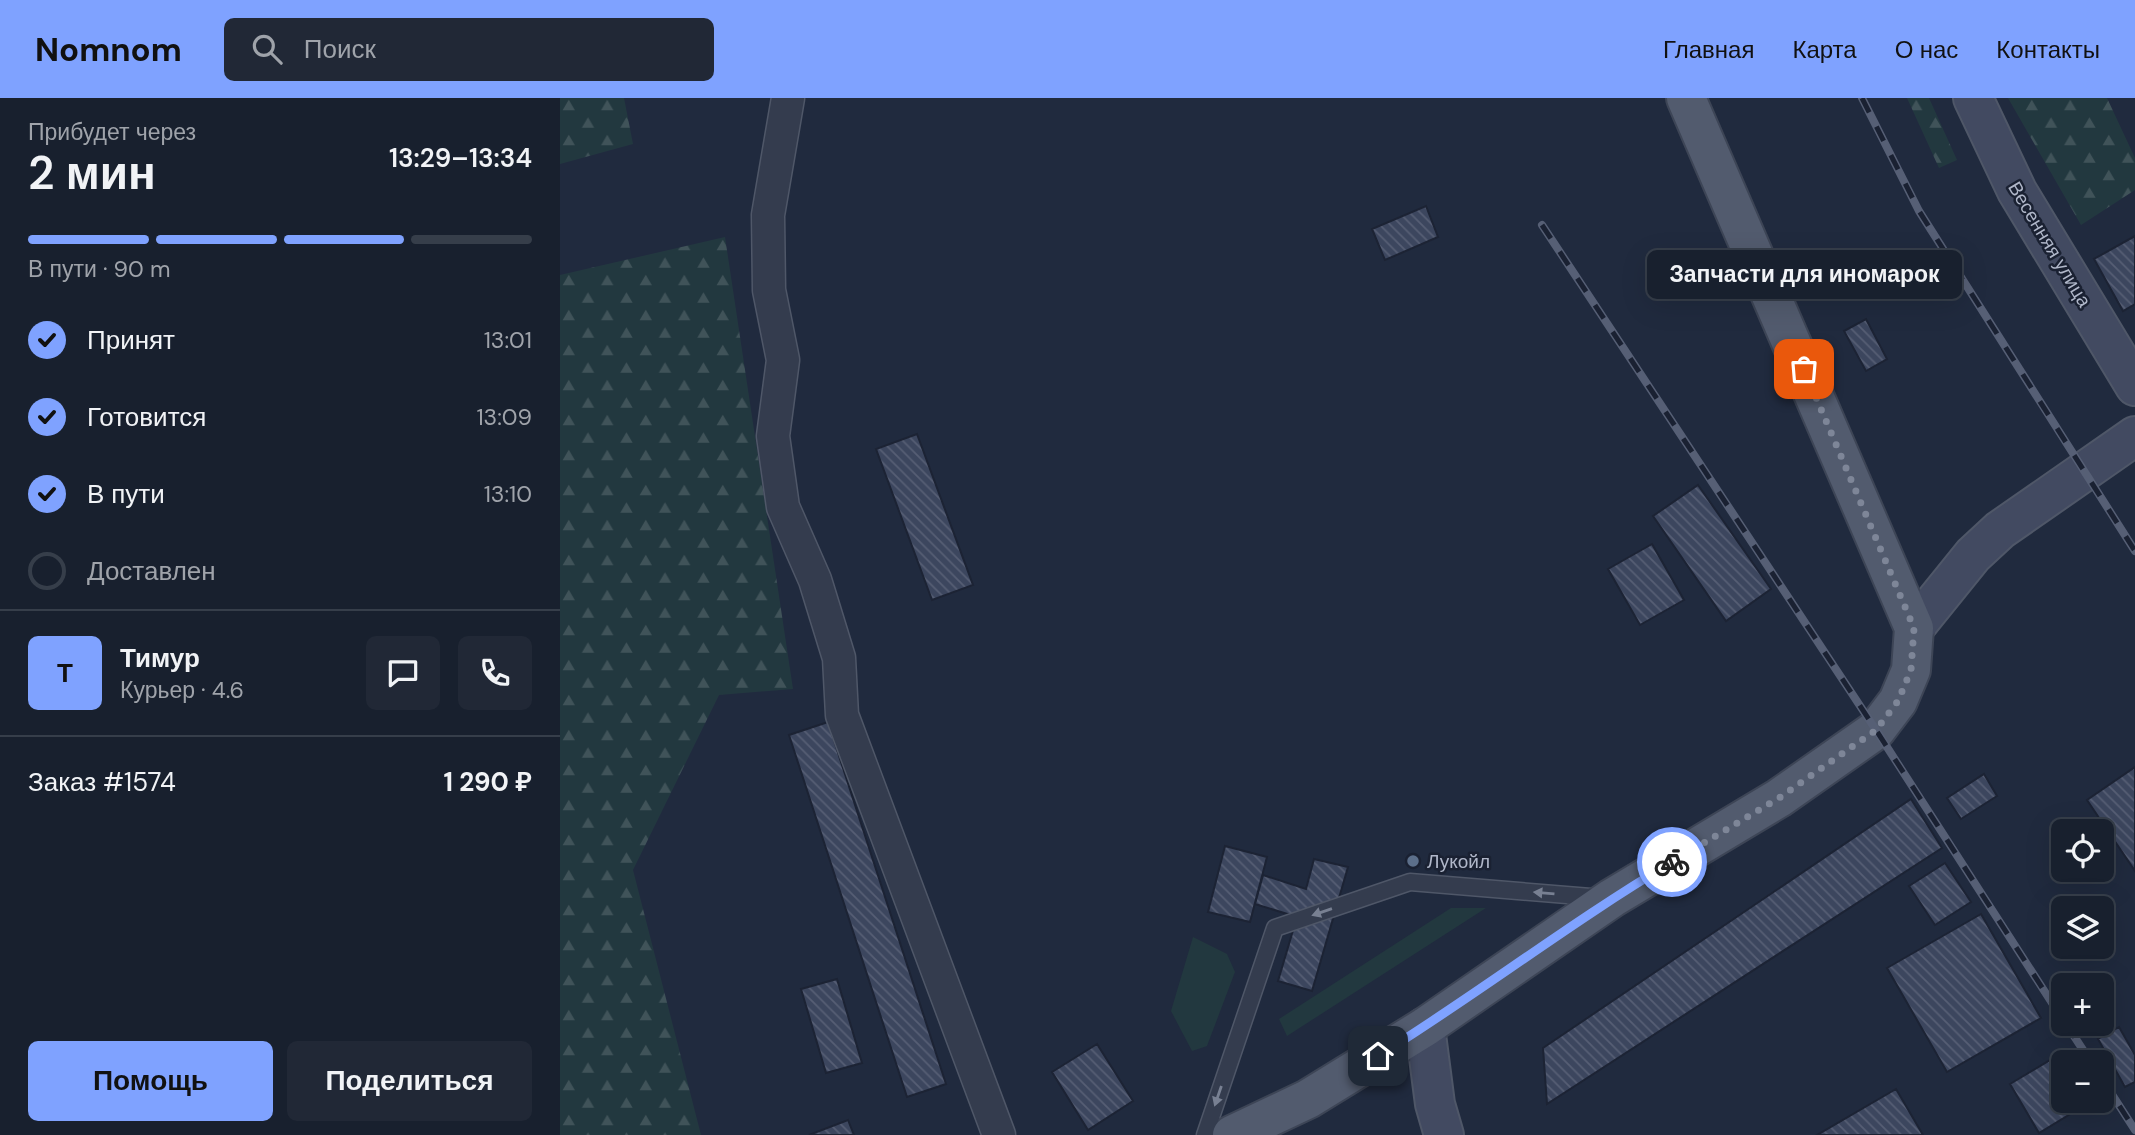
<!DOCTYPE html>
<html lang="ru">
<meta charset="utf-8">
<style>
:root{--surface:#18202e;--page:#212836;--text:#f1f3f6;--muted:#9fa3aa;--line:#363e4a;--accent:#7fa2ff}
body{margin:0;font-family:"DM Sans",sans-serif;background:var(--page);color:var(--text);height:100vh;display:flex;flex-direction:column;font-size:26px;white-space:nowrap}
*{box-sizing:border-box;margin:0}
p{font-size:23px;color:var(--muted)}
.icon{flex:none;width:38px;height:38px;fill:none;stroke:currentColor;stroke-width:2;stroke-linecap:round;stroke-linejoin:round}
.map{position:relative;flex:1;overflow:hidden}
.side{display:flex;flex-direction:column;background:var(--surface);width:560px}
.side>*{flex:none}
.controls{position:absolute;left:1491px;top:721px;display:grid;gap:14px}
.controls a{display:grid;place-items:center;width:63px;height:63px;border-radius:10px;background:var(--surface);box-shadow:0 7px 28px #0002,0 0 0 2px var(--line);font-size:35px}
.pin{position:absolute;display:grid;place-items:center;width:60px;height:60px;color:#fff;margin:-30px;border-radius:14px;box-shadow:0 4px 10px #0006}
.courier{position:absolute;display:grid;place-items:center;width:70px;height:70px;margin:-35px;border:5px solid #7fa2ff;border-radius:50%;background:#fff;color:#222;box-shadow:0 2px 9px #0007}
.bubble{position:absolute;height:49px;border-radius:10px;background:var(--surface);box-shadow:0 7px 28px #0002,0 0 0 2px var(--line);font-size:23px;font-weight:600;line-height:49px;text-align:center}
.head em{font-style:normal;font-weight:600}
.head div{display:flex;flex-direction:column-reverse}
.head{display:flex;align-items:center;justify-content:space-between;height:119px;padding:0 28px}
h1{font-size:46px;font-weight:600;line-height:52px}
.bar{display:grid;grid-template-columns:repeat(4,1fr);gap:10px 7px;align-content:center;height:84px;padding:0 28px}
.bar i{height:9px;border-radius:5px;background:var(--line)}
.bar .active{background:var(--accent)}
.bar p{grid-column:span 4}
.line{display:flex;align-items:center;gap:18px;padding:0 28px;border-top:2px solid var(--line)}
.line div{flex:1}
.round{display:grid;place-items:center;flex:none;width:74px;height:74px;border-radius:10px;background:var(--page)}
ol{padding:0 28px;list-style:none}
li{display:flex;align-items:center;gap:21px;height:77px}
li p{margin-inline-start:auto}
li .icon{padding:7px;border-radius:50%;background:var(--accent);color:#111;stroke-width:4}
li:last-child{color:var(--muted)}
li i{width:38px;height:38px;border:4px solid var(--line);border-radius:50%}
.cta{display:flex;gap:14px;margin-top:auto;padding:14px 28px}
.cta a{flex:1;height:80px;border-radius:10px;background:var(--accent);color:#111;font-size:28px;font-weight:600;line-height:80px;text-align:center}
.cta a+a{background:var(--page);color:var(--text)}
header{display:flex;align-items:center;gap:42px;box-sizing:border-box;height:98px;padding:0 35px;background:var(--accent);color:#111}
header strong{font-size:33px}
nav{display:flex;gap:38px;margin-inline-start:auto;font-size:24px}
.search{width:490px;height:63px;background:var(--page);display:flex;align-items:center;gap:18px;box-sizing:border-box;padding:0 24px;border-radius:10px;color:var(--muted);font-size:26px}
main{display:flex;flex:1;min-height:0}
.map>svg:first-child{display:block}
.green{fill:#22383f}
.forest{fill:url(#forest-firs)}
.building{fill:url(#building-back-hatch);stroke:#1c2334;stroke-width:2}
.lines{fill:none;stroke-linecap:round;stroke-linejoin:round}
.lane-casing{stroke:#4f5768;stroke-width:19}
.street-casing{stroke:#4f5768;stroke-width:35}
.secondary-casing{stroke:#4f5768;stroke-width:42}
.primary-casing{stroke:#3d4556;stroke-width:42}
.lane{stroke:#343c4e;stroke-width:16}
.street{stroke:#343c4e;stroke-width:32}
.secondary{stroke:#424a61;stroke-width:38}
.primary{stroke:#525b6e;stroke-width:38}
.rail-casing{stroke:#565f75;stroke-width:8}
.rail{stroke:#1a2132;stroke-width:5;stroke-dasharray:16;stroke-linecap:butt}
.oneway{fill:#788092}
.done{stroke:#7e8698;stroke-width:7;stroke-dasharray:0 12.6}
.route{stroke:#7fa2ff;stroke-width:9}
.service-dot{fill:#5c6f8a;stroke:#1a2132;stroke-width:2.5}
.labels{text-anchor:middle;stroke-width:5;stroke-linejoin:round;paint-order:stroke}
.street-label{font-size:19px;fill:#b0b7c9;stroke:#1a2132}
.poi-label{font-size:19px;fill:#b0b7c9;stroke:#1a2132;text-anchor:start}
</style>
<header>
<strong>Nomnom</strong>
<div class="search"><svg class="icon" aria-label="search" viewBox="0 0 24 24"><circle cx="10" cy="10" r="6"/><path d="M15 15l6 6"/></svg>Поиск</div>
<nav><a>Главная</a><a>Карта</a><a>О нас</a><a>Контакты</a></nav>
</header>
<main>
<section class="side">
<div class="head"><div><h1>2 мин</h1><p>Прибудет через</p></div><em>13:29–13:34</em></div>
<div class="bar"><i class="active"></i><i class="active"></i><i class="active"></i><i></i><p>В пути · 90 m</p></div>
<ol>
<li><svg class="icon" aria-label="check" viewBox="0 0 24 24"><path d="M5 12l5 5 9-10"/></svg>Принят<p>13:01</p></li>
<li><svg class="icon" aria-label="check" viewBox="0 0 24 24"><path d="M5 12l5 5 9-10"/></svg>Готовится<p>13:09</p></li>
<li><svg class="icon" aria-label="check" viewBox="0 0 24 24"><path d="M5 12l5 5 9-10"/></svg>В пути<p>13:10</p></li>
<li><i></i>Доставлен</li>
</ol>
<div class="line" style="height:126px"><b class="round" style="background:var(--accent);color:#111">Т</b><div><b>Тимур</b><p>Курьер · 4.6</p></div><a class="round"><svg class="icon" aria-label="chat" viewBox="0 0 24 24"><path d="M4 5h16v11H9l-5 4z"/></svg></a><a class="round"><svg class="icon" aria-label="phone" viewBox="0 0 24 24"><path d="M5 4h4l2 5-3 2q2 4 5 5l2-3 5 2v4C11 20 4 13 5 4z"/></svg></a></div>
<div class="line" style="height:91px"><div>Заказ #1574</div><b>1 290 ₽</b></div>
<div class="cta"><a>Помощь</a><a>Поделиться</a></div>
</section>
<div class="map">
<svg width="1575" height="1037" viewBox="0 0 1575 1037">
<defs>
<pattern id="forest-firs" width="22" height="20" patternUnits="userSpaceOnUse" patternTransform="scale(1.75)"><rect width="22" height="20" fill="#22383f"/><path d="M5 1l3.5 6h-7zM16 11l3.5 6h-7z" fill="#405359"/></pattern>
<pattern id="building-back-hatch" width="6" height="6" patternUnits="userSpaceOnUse" patternTransform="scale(1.75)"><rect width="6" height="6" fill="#3c465e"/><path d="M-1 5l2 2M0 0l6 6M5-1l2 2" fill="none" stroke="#565e74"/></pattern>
</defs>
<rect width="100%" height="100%" fill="#202a3e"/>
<path class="green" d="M891,810H926L727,938L719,921Z
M633,839L667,856L675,874L647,948L632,953L611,913Z"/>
<path class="forest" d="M0,0H64L73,46L0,66Z
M1347,0H1369L1397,62L1379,70Z
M1448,0H1547L1575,60V92L1521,127Z
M165,139L233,591L159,597L73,772L141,1037H0V177Z"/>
<path class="building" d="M866,108L878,139L825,162L812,131Z
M1575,138V206L1563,213L1534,161Z
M1306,221L1327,261L1306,273L1284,233Z
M357,336L413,487L372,502L316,351Z
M1138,387L1211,491L1166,523L1093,418Z
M1092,446L1124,502L1080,527L1048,471Z
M268,624L386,986L347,999L229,637Z
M1575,669V773L1527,702Z
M1424,676L1437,698L1401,721L1387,700Z
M1351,701L1382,750L987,1006L983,950Z
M665,748L707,759L690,824L648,814Z
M754,761L788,769L752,893L718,883L737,819L695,806L703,777L746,791Z
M1385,765L1411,804L1375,827L1349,788Z
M1421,816L1481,920L1387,974L1327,870Z
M277,881L302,965L266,975L241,891Z
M1559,929L1575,957V984L1565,989L1538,941Z
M537,946L573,1003L528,1032L492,974Z
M1502,955L1507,964H1503V1003L1530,1004L1479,1035L1450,986Z
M1336,991L1363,1037H1257Z
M288,1022L294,1037H249Z"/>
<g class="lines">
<g class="lane-casing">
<path id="lane" d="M645,1037L715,830L850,784L1043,800"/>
</g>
<g class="street-casing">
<path id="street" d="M228,0L208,117L209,192L223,262L213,338L223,409L255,482L279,560L282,617L439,1037"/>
</g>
<g class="secondary-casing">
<path id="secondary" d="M1413,0L1457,93L1575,288
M1354,530L1413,457L1440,432L1575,338
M865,929L875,1006L884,1037"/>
</g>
<g class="primary-casing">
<path id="primary" d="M672,1037L748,1001L865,929L1052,800L1219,700L1316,632L1338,603L1351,572L1354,530L1126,0"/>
</g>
<use href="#lane" class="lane"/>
<use href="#street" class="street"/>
<use href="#secondary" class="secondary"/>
<use href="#primary" class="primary"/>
<g class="rail-casing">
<path id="rail" d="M1302,0L1359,113L1575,453
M982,127L1316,632L1503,922
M1506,926L1531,964
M1542,981L1575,1032"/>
</g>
<use href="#rail" class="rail"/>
</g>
<defs><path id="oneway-solid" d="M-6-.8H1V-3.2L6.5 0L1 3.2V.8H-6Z" transform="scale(1.75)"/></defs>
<g class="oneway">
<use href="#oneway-solid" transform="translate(984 795) rotate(-175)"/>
<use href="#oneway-solid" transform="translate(762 814) rotate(161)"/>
<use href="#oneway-solid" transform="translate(658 998) rotate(109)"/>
</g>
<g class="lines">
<path class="done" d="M1112,764L1219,700L1316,632L1338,603L1351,572L1354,530L1244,271"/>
<path class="route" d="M818,958C918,896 1011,824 1112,764"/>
</g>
<circle class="service-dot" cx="853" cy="763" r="7"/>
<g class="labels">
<g class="street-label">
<text transform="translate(1490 146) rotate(59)" y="7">Весенняя улица</text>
</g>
<g class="poi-label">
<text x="867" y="770">Лукойл</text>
</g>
</g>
</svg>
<div class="controls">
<a><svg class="icon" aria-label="locate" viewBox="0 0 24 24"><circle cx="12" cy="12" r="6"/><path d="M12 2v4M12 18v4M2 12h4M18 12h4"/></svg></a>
<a><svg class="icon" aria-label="layers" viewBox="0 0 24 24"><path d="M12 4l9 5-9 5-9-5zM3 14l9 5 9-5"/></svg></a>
<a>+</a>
<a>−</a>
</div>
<div class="pin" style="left:1244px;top:271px;background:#ea580c"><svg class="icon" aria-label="bag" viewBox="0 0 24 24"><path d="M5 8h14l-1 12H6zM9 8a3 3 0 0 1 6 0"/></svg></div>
<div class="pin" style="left:818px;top:958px;background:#1f2937"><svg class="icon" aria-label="home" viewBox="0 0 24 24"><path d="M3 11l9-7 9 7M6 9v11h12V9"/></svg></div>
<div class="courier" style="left:1112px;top:764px"><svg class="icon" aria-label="bike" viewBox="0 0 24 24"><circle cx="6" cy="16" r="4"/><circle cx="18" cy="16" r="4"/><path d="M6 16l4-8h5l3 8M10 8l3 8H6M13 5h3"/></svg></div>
<div class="bubble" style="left:1087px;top:152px;width:315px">Запчасти для иномарок</div>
</div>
</main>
